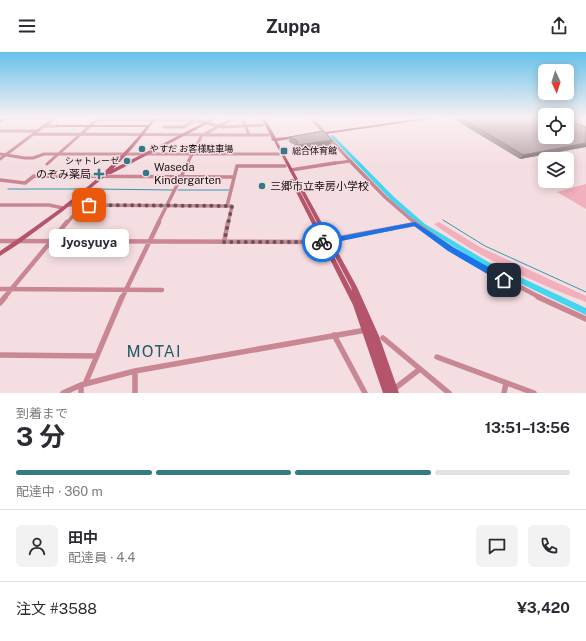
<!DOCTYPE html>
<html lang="ja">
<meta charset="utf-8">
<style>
:root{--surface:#fff;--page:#f2f2f3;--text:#2b2b33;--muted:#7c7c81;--line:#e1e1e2;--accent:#337986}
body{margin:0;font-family:"Public Sans","Noto Sans JP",sans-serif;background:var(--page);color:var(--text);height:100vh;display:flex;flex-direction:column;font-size:15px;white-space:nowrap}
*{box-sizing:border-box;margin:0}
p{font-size:13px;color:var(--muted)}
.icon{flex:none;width:22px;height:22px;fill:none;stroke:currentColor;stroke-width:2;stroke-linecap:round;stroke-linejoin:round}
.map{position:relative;height:341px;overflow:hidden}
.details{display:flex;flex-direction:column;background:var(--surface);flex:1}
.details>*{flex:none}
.needle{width:26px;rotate:176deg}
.fabs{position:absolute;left:538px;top:12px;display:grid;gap:8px}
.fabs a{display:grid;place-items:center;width:36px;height:36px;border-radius:6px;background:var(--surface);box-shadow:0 2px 10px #0003;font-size:20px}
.pin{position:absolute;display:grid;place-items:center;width:34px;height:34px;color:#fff;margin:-17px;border-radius:8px;box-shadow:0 2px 6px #0006}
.courier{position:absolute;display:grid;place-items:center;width:40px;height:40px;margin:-20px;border:3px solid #1a73e8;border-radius:50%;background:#fff;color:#222;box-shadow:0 1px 5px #0007}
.bubble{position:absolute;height:28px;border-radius:6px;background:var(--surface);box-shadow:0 2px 10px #0003;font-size:13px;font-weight:700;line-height:28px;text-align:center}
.overview em{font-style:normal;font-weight:700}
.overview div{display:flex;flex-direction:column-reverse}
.overview{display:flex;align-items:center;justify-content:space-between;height:68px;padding:0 16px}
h1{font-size:26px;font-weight:700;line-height:30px}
.bar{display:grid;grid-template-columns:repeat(4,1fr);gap:6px 4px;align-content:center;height:48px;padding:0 16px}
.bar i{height:5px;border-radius:3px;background:var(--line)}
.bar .current{background:var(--accent)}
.bar p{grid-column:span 4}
.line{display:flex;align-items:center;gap:10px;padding:0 16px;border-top:1px solid var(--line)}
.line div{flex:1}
.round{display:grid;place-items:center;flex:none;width:42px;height:42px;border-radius:6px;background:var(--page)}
header{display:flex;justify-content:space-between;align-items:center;height:52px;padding:0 16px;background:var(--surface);font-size:18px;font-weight:700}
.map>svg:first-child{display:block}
.green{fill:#f2b0bc}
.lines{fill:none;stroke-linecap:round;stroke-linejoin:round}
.stream{stroke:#349aac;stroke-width:1}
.river{fill:#42d6f0;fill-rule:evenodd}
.street-far3{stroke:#c98693;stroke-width:3}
.street-far2{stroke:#c98693;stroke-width:3.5}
.street-far1{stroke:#c98693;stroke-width:4.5}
.street{stroke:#c98693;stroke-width:5.5}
.secondary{fill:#b5556c;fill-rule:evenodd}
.primary{fill:#a42b50;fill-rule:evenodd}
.wall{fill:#9c898c}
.shaded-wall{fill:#7f6f72}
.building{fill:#b59fa3;stroke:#7f6f72}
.route{fill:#1a73e8}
.done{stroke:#635658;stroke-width:4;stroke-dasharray:0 7.2}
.poi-dot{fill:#337986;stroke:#f5dee1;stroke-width:1.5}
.labels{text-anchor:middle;stroke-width:3;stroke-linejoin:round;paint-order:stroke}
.far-poi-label{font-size:9px;fill:#150d0f;stroke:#f5dee1;text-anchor:start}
.poi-label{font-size:11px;fill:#150d0f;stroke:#f5dee1;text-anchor:start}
.near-quarter-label{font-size:16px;letter-spacing:1px;fill:#255d67;stroke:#f5dee1}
</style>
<header><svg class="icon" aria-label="menu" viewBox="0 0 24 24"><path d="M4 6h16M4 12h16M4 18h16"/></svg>Zuppa<svg class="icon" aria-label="share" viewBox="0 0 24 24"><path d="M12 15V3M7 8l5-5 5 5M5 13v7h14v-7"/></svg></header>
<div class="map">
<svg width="586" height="341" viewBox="0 0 586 341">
<rect width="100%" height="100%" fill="#f5dee1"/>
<path class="green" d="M586,132V157L557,140Z
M439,170L480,195L586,244V250C534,230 478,206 434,172Z"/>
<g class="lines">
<path class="stream" d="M8,137H81
M91,137L173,138
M178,138H229
M443,168L485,194L586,240"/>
<path class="river" d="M331,83H333L394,145L425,172L490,211L586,256V263L486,215L421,174L390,147L331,85Z"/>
<path class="street-far3" d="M242,65L249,83
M310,65L353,112
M4,67L55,66
M97,68H195L222,75L262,73
M46,74H57
M219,74L236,65
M164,75H183L202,65
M0,79H37
M33,82L268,83
M203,83L219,74
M0,102L25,106H33L44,102H279
M0,107L56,65
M47,112L99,66
M187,112L202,83
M328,112L351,109"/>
<path class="street-far2" d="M352,111L385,145L415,171
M291,118L335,111
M0,128L25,131L34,124L234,125
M0,153H49L63,156
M67,153L232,154L228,171
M227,154L237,114H285
M67,171L82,153
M158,171L188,111"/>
<path class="street-far1" d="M414,170L463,205L541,246
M0,189L318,190L415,172
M224,190L228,170
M0,237L162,238
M4,246L67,170
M122,246L159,170"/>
<path class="street" d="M538,245L586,267
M0,251L5,245
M334,283L365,341
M383,286L449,341
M0,303L97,304
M437,305L534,341
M135,319V341
M85,332L122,245
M81,333V341
M394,337L420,317
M63,341L81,333L135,319L366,278
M504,341L506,331"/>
<path class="secondary" d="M154,65H157C144,83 129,101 113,117L215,65H220L111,122H108L63,159L17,193L0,204V199C53,163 106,126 146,75H56V73H148Z
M261,65H264L276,86L297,84L299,85L297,86L277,89L357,235L379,284L399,341H383L353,253L290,128V127H292L294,128L352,239L351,235L282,104L274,89L271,88L272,87Z
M431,65H443L319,83L317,82L319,81Z"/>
<path class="primary" d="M3,65H8L0,70V67Z"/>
</g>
<path class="wall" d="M453,65H545L586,75V95L520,107L452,66Z
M289,85L332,88L331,93L298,97L295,93L289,90Z"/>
<path class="shaded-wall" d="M332,88L331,93L298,97V93Z
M586,91V95L520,107L523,103Z"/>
<path class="building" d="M460,65H545V85H567V67L586,75V91L523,103Z
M323,79L332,88L298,93L296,88L289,85Z"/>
<linearGradient id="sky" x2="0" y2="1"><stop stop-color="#65c2eb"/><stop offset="0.58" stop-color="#faf0f2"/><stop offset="1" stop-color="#faf0f2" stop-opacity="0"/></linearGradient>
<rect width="586" height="113" fill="url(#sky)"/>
<path class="route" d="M415,170L453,195L506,225V230H501L448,199L414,174L322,193L318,190L322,188Z"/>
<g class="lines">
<path class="done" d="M89,153L232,154L224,190H322"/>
</g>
<g class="poi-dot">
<circle cx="142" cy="97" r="4"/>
<rect x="280" y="95" width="8" height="8" rx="2"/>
<circle cx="127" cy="109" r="4"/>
<circle cx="146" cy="121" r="4"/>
<path d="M97 116h4v4h4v4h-4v4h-4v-4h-4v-4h4z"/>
<circle cx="262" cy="134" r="4"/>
</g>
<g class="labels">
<g class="far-poi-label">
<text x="150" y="100">やすだ お客様駐車場</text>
<text x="292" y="102">総合体育館</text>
<text x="119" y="112" text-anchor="end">シャトレーゼ</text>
</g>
<g class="poi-label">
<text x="154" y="119">Waseda<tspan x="154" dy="13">Kindergarten</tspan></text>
<text x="91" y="126" text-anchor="end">のぞみ薬局</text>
<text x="270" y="138">三郷市立幸房小学校</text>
</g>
<g class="near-quarter-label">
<text x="154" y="305">MOTAI</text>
</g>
</g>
</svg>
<div class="fabs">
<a><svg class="needle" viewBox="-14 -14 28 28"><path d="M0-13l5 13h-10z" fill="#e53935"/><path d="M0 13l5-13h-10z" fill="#7c7c81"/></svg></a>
<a><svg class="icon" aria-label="locate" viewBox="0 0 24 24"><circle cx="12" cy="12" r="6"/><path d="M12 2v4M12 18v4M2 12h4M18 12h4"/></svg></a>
<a><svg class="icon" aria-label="layers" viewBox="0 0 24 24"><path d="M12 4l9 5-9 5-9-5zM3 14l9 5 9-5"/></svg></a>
</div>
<div class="pin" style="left:89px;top:153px;background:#ea580c"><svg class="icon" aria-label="bag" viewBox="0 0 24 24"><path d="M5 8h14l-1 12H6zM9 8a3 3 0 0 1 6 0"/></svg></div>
<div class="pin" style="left:504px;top:228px;background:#1f2937"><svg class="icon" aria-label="home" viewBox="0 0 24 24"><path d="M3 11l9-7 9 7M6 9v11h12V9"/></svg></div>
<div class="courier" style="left:322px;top:190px"><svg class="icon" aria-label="bike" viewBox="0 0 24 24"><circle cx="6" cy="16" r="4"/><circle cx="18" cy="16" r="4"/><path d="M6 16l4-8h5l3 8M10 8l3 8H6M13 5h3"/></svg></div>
<div class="bubble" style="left:49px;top:177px;width:80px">Jyosyuya</div>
</div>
<section class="details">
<div class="overview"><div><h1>3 分</h1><p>到着まで</p></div><em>13:51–13:56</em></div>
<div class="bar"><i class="current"></i><i class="current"></i><i class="current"></i><i></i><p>配達中 · 360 m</p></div>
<div class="line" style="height:72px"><a class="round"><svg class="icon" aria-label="person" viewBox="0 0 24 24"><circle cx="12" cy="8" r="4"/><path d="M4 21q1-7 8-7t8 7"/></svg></a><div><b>田中</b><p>配達員 · 4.4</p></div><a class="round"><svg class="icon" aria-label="chat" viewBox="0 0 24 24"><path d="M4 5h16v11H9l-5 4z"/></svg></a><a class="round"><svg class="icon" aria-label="phone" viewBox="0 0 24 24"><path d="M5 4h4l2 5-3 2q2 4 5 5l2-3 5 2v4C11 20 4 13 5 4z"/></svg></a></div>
<div class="line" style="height:52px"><div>注文 #3588</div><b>¥3,420</b></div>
</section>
